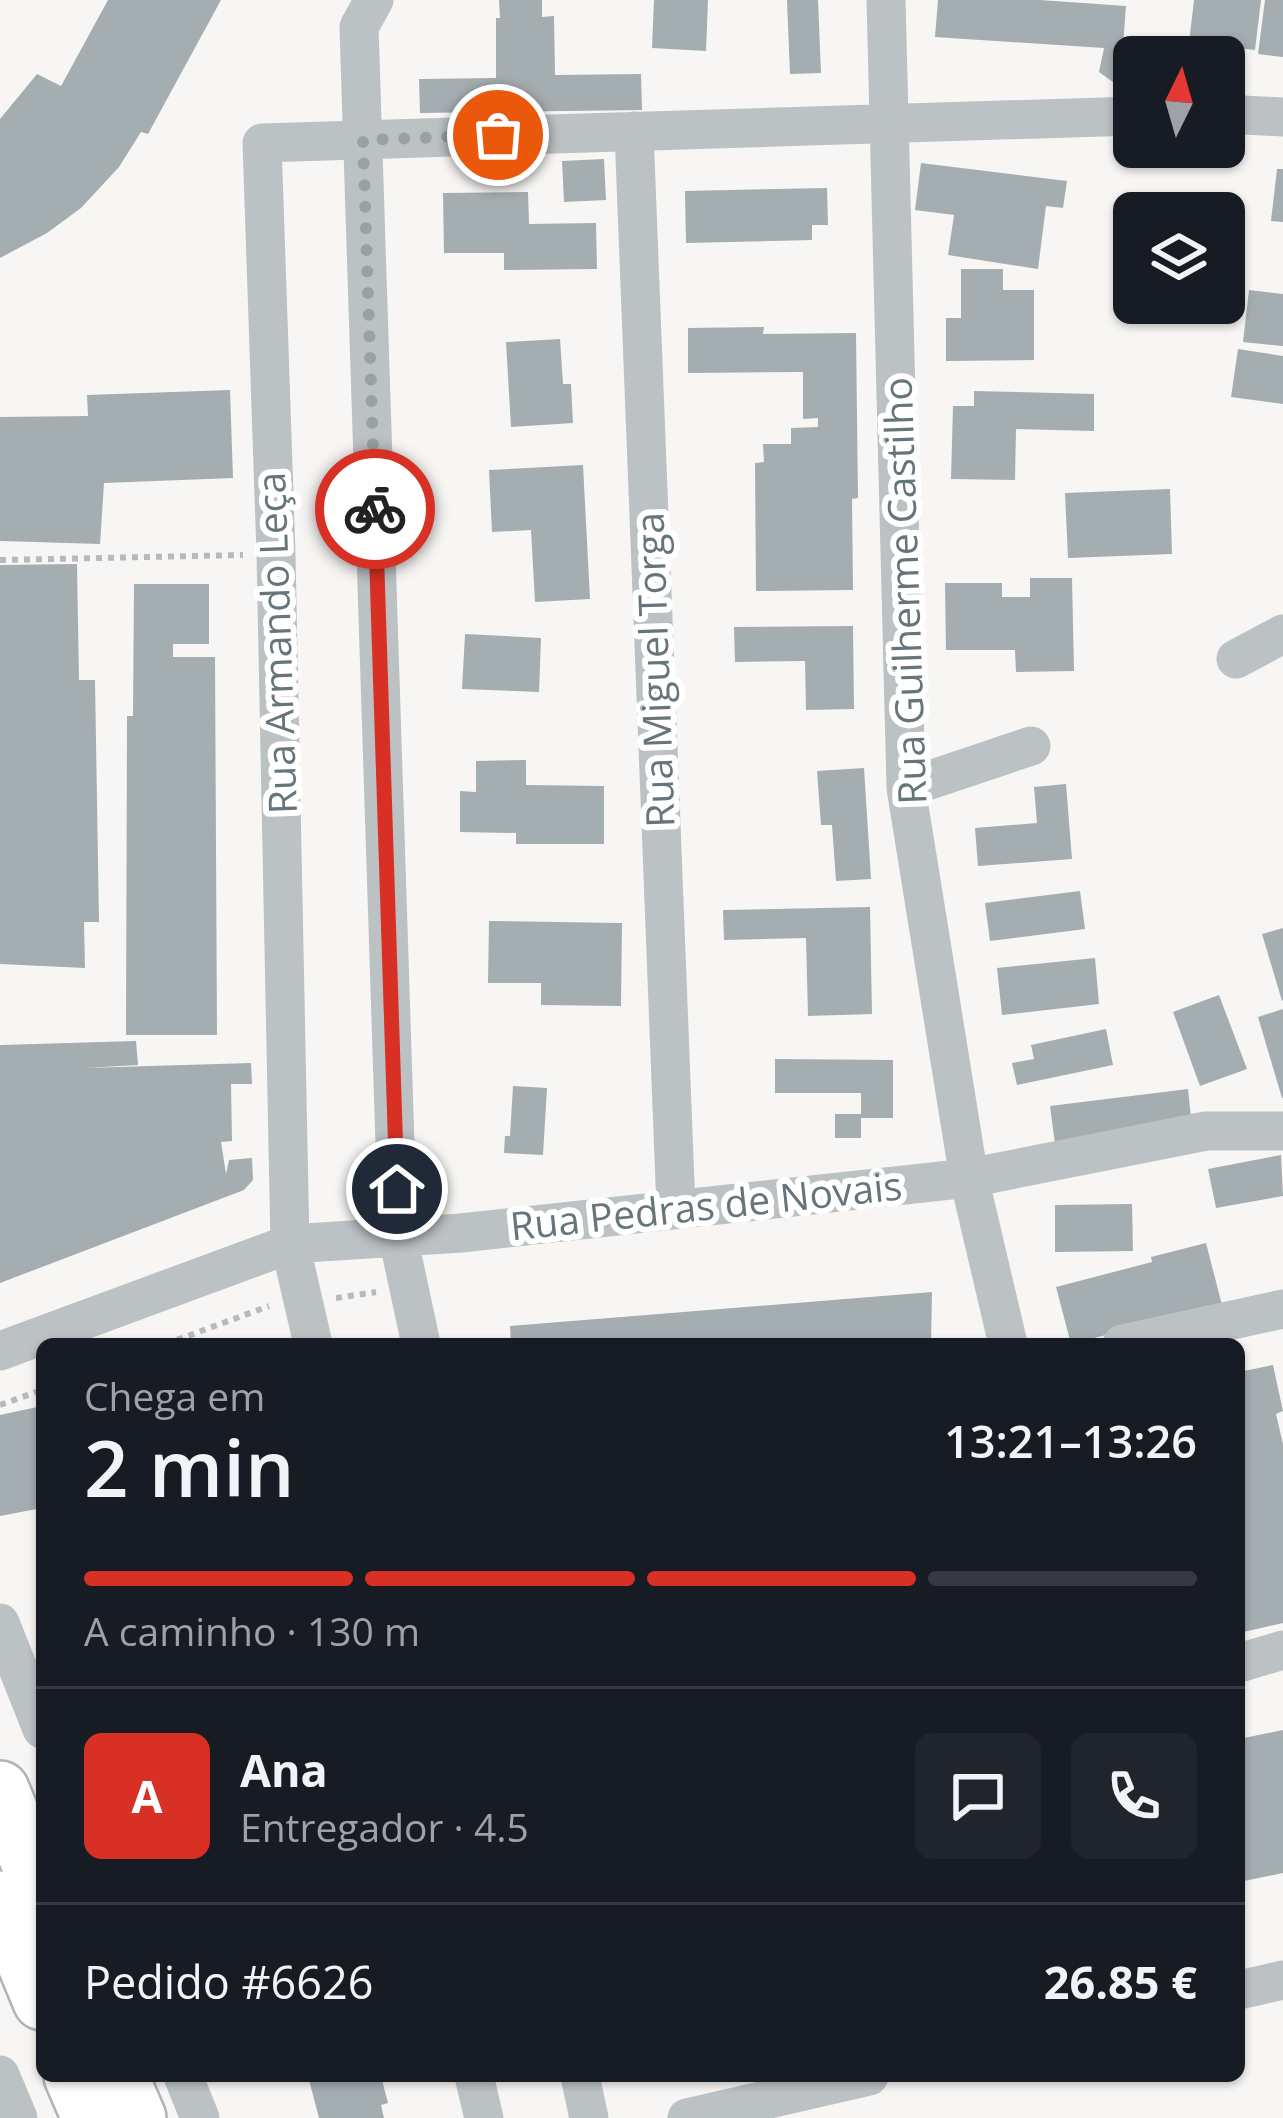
<!DOCTYPE html>
<html lang="pt">
<meta charset="utf-8">
<style>
:root{--surface:#171b24;--page:#20242c;--text:#f1f3f6;--muted:#9ea1a6;--line:#363941;--accent:#d93025}
body{margin:0;font-family:"Open Sans",sans-serif;background:var(--page);color:var(--text);height:100vh;display:flex;flex-direction:column;font-size:45px;white-space:nowrap}
*{box-sizing:border-box;margin:0}
p{font-size:39px;color:var(--muted)}
.icon{flex:none;width:66px;height:66px;fill:none;stroke:currentColor;stroke-width:2;stroke-linecap:round;stroke-linejoin:round}
.map{position:relative;flex:1;overflow:hidden}
.side{position:absolute;left:36px;top:1338px;width:1209px;height:744px;display:flex;flex-direction:column;background:var(--surface);border-radius:18px;box-shadow:0 3px 9px #0004}
.side>*{flex:none}
.needle{width:78px;rotate:5deg}
.fabs{position:absolute;left:1113px;top:36px;display:grid;gap:24px}
.fabs a{display:grid;place-items:center;width:132px;height:132px;border-radius:18px;background:var(--surface);box-shadow:0 3px 9px #0004;font-size:60px}
.pin{position:absolute;display:grid;place-items:center;width:102px;height:102px;color:#fff;margin:-51px;border:6px solid #fff;border-radius:50%;box-shadow:0 3px 12px #0007}
.courier{position:absolute;display:grid;place-items:center;width:120px;height:120px;margin:-60px;border:9px solid #d93025;border-radius:50%;background:#fff;color:#222;box-shadow:0 3px 15px #0007}
.summary em{font-style:normal;font-weight:600}
.summary div{display:flex;flex-direction:column-reverse}
.summary{display:flex;align-items:center;justify-content:space-between;height:204px;padding:0 48px}
h1{font-size:78px;font-weight:600;line-height:90px}
.bar{display:grid;grid-template-columns:repeat(4,1fr);gap:18px 12px;align-content:center;height:144px;padding:0 48px}
.bar i{height:15px;border-radius:9px;background:var(--line)}
.bar .selected{background:var(--accent)}
.bar p{grid-column:span 4}
.line{display:flex;align-items:center;gap:30px;padding:0 48px;border-top:3px solid var(--line)}
.line div{flex:1}
.round{display:grid;place-items:center;flex:none;width:126px;height:126px;border-radius:18px;background:var(--page)}
.map>svg:first-child{display:block}
.building{fill:#a4adb0}
.lines{fill:none;stroke-linecap:round;stroke-linejoin:round}
.secondary-casing{stroke:#aeb5b8;stroke-width:62}
.path{stroke:#b6babc;stroke-width:6;stroke-dasharray:6 6;stroke-linecap:butt}
.street{stroke:#bcc1c3;stroke-width:39}
.secondary{stroke:#fff;stroke-width:57}
.done{stroke:#98a2a5;stroke-width:12;stroke-dasharray:0 21.6}
.route{stroke:#d93025;stroke-width:15}
.labels{text-anchor:middle;stroke-width:12;stroke-linejoin:round;paint-order:stroke}
.street-label{font-size:39px;fill:#65757b;stroke:#fff}
</style>
<div class="map">
<svg width="1283" height="2118" viewBox="0 0 1283 2118">
<rect width="100%" height="100%" fill="#f7f6f4"/>
<path class="building" d="M108,0H221L148,134L141,132L119,167L81,208L47,233L0,258V119L37,74L61,86Z
M499,0H542V17L554,16L555,75L641,74L642,110L420,113L419,79L496,78V18H500Z
M654,0H708L706,51L652,48Z
M787,0H818L821,73L790,74Z
M938,0H1040L1126,6L1120,87L1099,72L1104,48L935,37Z
M1194,0H1261L1255,50L1189,43Z
M1265,0H1283V57L1258,54Z
M604,159L606,200L564,202L562,161Z
M921,163L1067,181L1063,208L1046,206L1038,269L948,255L954,215L915,210Z
M1277,169H1283V222L1271,221Z
M827,188L828,225H812V240L686,243L685,191Z
M528,192L529,224L596,223L597,269L504,270V253H444L443,193Z
M961,269H1003V290H1034V360L946,361V318H961Z
M1249,290L1283,294V346L1243,342Z
M764,327L763,334L856,333L858,498L852,499L853,590L756,591L755,463L764,462L763,444H791V428L818,427V418L803,419V372L688,373V328Z
M560,339L563,384H571L573,423L511,427L506,342Z
M1238,349L1283,356V404L1231,397Z
M230,390L233,478L104,483L100,544L0,541V417L88,416L87,395Z
M974,391L1094,394V431L1016,429L1015,480L951,479L953,406H974Z
M583,465L590,599L535,602L531,530L492,532L489,470Z
M1170,489L1172,554L1068,558L1065,493Z
M77,564L79,680H95L99,922H84L85,968L0,964V565Z
M1030,578H1072L1074,671L1016,672L1015,650H946L945,583H1002V597H1030Z
M134,584H209V644H173V657H215L217,1035H126L127,716H133Z
M853,626L854,709L806,710L805,661L735,662L734,627Z
M465,634L541,638L539,692L462,689Z
M526,760V785L604,786V844H516V833L460,832V791L476,792V761Z
M864,768L871,879L836,881L832,825H821L817,771Z
M1066,784L1072,859L978,866L975,828L1037,823L1034,787Z
M1080,891L1085,929L990,941L985,903Z
M870,907L872,1014L808,1016L806,938L724,940L723,910Z
M489,921L622,923L621,1006L541,1005V983H488Z
M1283,928V1000L1282,1001L1262,934Z
M1095,958L1099,1004L1002,1015L997,968Z
M1219,995L1247,1069L1200,1086L1173,1012Z
M1283,1009V1098H1282L1258,1017Z
M1106,1029L1113,1065L1017,1085L1012,1063L1034,1059L1031,1045Z
M136,1041L138,1065L84,1068L251,1063L252,1084H231L232,1141L221,1142L226,1174L229,1160L252,1158L253,1180L244,1190L0,1283V1045Z
M775,1059L893,1060V1118H861V1138H835V1114H861V1093H775Z
M513,1086L547,1088L543,1155L504,1153L505,1136H510Z
M1188,1089L1192,1127L1055,1144L1050,1106Z
M1281,1155L1283,1196L1216,1208L1208,1169Z
M1132,1204L1133,1251L1055,1252V1205Z
M1206,1243L1222,1305L1071,1344L1056,1287L1152,1262L1151,1257Z
M932,1292L931,1344H511L510,1326Z
M1273,1365L1283,1411L1276,1414L1283,1444V1623L1239,1633V1372Z
M42,1406V1508L0,1516V1415Z
M1283,1730V1873L1239,1882V1739Z
M308,2076H381L388,2103L381,2105L384,2118H319Z"/>
<g class="lines">
<g class="secondary-casing">
<path id="secondary" d="M0,1790L42,1891
M0,1900L42,2001
M73,2076L91,2118
M119,2076L137,2118"/>
</g>
<path class="path" d="M0,560L243,555
M336,1298L376,1292
M166,1344L269,1306
M0,1405L42,1390"/>
<path class="street" d="M374,0L359,27L398,1237L421,1344
M886,0L906,788L969,1178L1008,1344
M1224,114L1283,117
M634,131L676,1209
M1236,659L1283,634
M906,788L1031,746
M313,1344L290,1244L276,554L262,143L1134,116
M1122,1344L1283,1309
M0,1351L290,1244L461,1233L969,1178L1206,1131H1283
M0,1623L42,1729
M1239,1663L1283,1650
M1239,1990L1283,1980
M0,2075L18,2118
M183,2076L200,2118
M474,2076L484,2118
M580,2076L589,2118
M687,2118L869,2076"/>
<use href="#secondary" class="secondary"/>
</g>
<g class="lines">
<path class="done" d="M375,509L363,140L498,135"/>
<path class="route" d="M375,509L397,1189"/>
</g>
<g class="labels">
<g class="street-label">
<text transform="translate(905 591) rotate(-92)" y="14">Rua Guilherme Castilho</text>
<text transform="translate(277 643) rotate(-92)" y="14">Rua Armando Leça</text>
<text transform="translate(655 670) rotate(-92)" y="14">Rua Miguel Torga</text>
<text transform="translate(706 1206) rotate(-6)" y="14">Rua Pedras de Novais</text>
</g>
</g>
</svg>
<div class="fabs">
<a><svg class="needle" viewBox="-14 -14 28 28"><path d="M0-13l5 13h-10z" fill="#e53935"/><path d="M0 13l5-13h-10z" fill="#9ea1a6"/></svg></a>
<a><svg class="icon" aria-label="layers" viewBox="0 0 24 24"><path d="M12 4l9 5-9 5-9-5zM3 14l9 5 9-5"/></svg></a>
</div>
<div class="pin" style="left:498px;top:135px;background:#ea580c"><svg class="icon" aria-label="bag" viewBox="0 0 24 24"><path d="M5 8h14l-1 12H6zM9 8a3 3 0 0 1 6 0"/></svg></div>
<div class="pin" style="left:397px;top:1189px;background:#1f2937"><svg class="icon" aria-label="home" viewBox="0 0 24 24"><path d="M3 11l9-7 9 7M6 9v11h12V9"/></svg></div>
<div class="courier" style="left:375px;top:509px"><svg class="icon" aria-label="bike" viewBox="0 0 24 24"><circle cx="6" cy="16" r="4"/><circle cx="18" cy="16" r="4"/><path d="M6 16l4-8h5l3 8M10 8l3 8H6M13 5h3"/></svg></div>
<section class="side">
<div class="summary"><div><h1>2 min</h1><p>Chega em</p></div><em>13:21–13:26</em></div>
<div class="bar"><i class="selected"></i><i class="selected"></i><i class="selected"></i><i></i><p>A caminho · 130 m</p></div>
<div class="line" style="height:216px"><b class="round" style="background:var(--accent);color:#fff">A</b><div><b>Ana</b><p>Entregador · 4.5</p></div><a class="round"><svg class="icon" aria-label="chat" viewBox="0 0 24 24"><path d="M4 5h16v11H9l-5 4z"/></svg></a><a class="round"><svg class="icon" aria-label="phone" viewBox="0 0 24 24"><path d="M5 4h4l2 5-3 2q2 4 5 5l2-3 5 2v4C11 20 4 13 5 4z"/></svg></a></div>
<div class="line" style="height:156px"><div>Pedido #6626</div><b>26.85 €</b></div>
</section>
</div>
